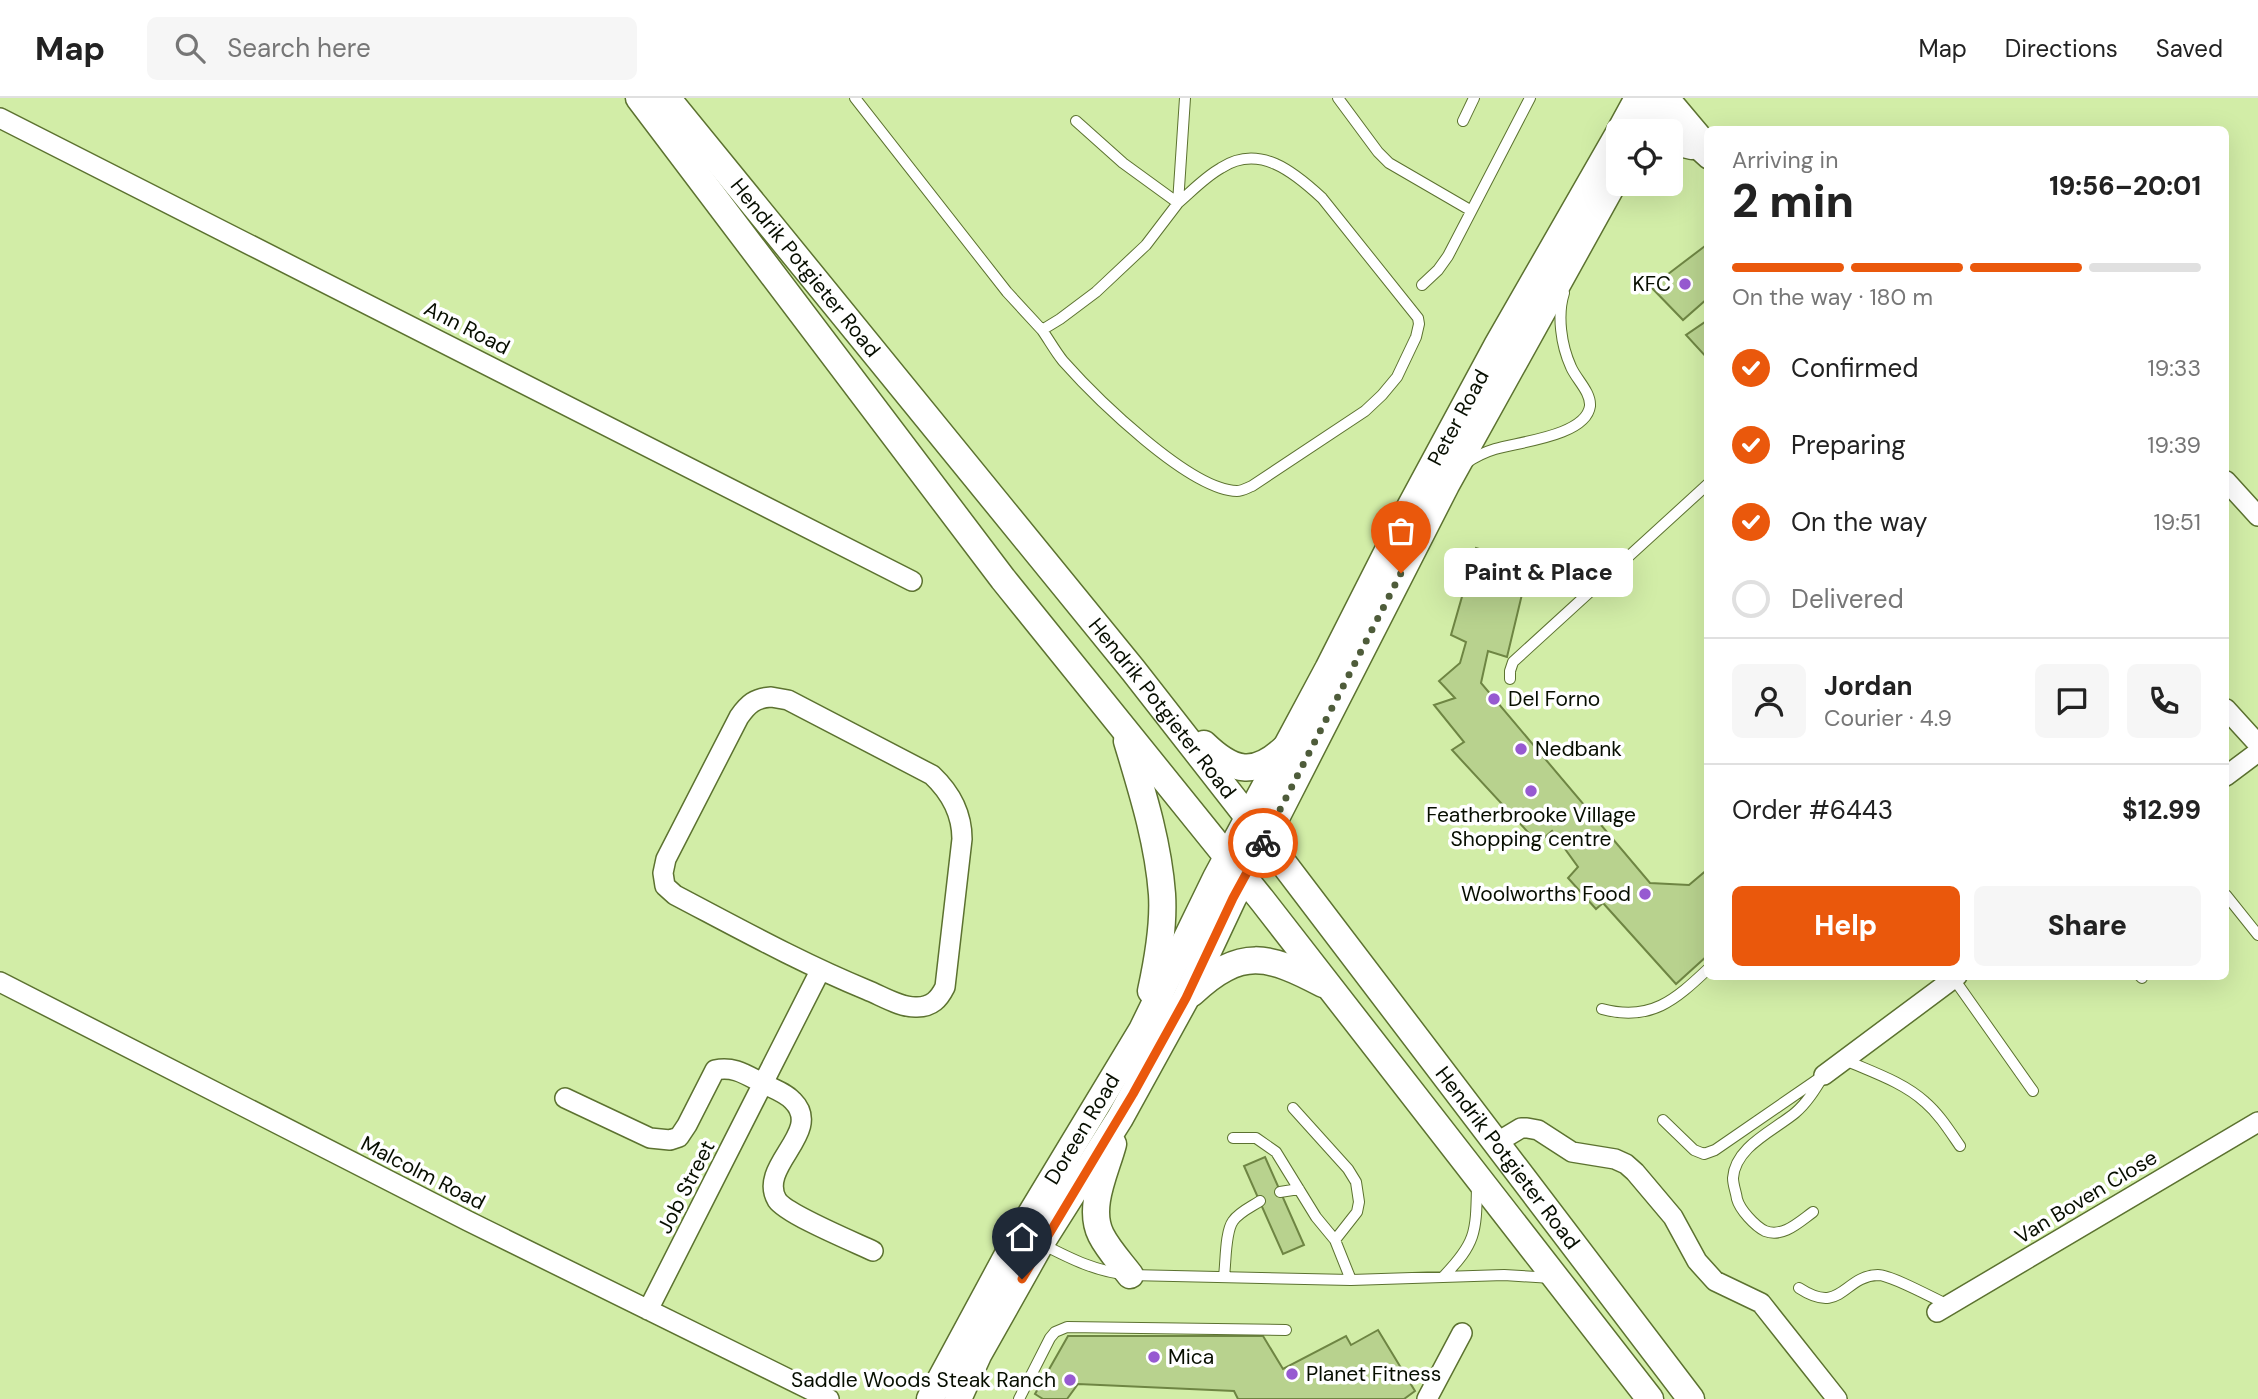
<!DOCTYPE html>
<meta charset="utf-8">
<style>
:root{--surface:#fff;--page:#f6f6f6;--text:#222;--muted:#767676;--line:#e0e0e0;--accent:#ea580c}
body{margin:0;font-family:"DM Sans",sans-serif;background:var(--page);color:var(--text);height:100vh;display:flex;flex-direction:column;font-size:26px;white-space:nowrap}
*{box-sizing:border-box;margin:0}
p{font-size:23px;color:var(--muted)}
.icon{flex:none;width:38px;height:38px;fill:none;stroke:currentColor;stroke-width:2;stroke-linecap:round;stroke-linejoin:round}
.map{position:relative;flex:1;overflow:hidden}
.sheet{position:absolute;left:1704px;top:28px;width:525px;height:854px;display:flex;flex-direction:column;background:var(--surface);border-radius:10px;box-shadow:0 7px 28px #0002}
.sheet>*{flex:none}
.fabs{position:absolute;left:1606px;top:21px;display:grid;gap:14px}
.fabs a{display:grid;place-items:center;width:77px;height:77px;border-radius:10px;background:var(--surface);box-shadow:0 7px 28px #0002;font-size:35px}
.pin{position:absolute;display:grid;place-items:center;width:60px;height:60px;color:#fff;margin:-72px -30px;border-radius:50% 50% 50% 0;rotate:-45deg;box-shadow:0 0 7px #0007}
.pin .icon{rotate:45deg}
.courier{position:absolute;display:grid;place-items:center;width:70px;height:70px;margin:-35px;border:5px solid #ea580c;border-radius:50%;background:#fff;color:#222;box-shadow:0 2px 9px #0007}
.bubble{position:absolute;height:49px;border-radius:10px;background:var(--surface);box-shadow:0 7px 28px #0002;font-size:23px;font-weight:800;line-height:49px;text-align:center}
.headline em{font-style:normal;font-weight:800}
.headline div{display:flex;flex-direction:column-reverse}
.headline{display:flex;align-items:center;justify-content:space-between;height:119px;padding:0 28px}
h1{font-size:46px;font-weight:800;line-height:52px}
.bar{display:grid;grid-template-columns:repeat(4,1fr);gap:10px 7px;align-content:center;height:84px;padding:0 28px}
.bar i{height:9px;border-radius:5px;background:var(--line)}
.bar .selected{background:var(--accent)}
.bar p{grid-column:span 4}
.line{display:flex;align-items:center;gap:18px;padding:0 28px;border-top:2px solid var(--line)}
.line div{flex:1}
.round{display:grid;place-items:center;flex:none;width:74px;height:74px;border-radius:10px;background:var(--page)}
ol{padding:0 28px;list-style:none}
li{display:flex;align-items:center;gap:21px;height:77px}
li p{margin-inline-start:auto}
li .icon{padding:7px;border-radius:50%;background:var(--accent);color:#fff;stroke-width:4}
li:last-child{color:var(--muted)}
li i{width:38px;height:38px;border:4px solid var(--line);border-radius:50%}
.action{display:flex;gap:14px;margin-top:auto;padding:14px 28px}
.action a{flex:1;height:80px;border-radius:10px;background:var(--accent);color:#fff;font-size:28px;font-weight:800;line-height:80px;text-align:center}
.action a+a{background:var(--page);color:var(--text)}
header{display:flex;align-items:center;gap:42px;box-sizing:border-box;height:98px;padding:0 35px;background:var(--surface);border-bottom:2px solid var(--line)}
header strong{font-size:33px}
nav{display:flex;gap:38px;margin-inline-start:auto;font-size:24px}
.search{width:490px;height:63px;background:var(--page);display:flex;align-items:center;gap:18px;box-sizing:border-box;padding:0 24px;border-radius:10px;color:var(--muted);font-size:26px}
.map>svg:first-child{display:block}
.building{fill:#b8d28e;stroke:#6e8543;stroke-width:2}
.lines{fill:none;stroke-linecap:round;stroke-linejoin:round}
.lane-casing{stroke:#5c7230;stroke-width:12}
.street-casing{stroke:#5c7230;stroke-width:22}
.secondary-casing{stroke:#5c7230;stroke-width:29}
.lane{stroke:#fff;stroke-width:10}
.street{stroke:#fff;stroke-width:19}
.secondary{stroke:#fff;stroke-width:26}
.done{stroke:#4e5c3a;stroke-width:7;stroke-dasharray:0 12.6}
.route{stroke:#ea580c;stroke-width:9}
.poi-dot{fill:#975ad1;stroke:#fff;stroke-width:2.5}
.labels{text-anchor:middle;stroke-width:7;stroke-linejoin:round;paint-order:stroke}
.street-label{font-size:21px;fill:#070e00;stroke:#fff}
.poi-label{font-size:21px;fill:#070e00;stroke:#fff;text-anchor:start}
</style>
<header>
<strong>Map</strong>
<div class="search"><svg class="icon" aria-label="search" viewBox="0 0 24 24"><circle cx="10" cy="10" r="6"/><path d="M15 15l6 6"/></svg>Search here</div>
<nav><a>Map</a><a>Directions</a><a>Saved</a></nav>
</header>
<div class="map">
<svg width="2258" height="1301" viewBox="0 0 2258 1301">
<rect width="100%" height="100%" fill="#d2eda7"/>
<path class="building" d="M1705,148L1708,151V200L1683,222L1651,189Z
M1708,222V261L1686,237Z
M1476,450L1529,467L1507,559L1488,553L1481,585L1650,785L1689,787L1708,771V857L1676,886L1603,805L1596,811L1568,780L1578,769L1552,733L1538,745L1452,652L1464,644L1434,607L1455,600L1439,583L1460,565L1466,544L1451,537Z
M1265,1059L1304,1147L1283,1156L1244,1068Z
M1378,1232L1415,1293L1404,1301H1238L1234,1293L1078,1286L1067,1301H1043L1035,1296L1068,1238H1263L1283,1271L1346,1238L1351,1247Z"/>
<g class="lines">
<g class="lane-casing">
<path id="lane" d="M855,0L1007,194L1042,232
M1338,0L1378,54L1389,65L1470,112
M1076,23L1123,65L1178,105
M1463,23L1474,0
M1178,105C1192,93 1205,79 1221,70C1259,45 1294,74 1322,100L1418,220L1419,226L1416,239L1397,279L1382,297L1365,313L1252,388C1247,390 1242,393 1237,393C1189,392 1095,299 1063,263C1055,253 1049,242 1042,232L1060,221L1096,194L1146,147L1178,105L1185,0
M1422,187L1438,172L1448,158L1530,0
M1466,365C1475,359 1485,354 1495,351C1518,344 1586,338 1590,308C1591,294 1576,281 1571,269C1561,247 1557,217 1564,195
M1510,581V573L1513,564L1708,386
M2226,797L2258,837
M2140,878L2142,880
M1954,881L2033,993
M1602,911C1651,924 1675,902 1708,871
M1845,962C1872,974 1903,984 1925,1004C1939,1016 1949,1032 1960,1048
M1293,1010L1348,1071L1356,1084L1359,1104L1357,1114L1335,1142
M1663,1022L1694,1052L1704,1056L1715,1052L1821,979
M1233,1040H1256L1276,1054L1316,1119L1335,1142L1351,1182
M1280,1094L1299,1091
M1813,1114C1799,1124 1783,1140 1765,1133C1755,1128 1740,1112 1737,1101C1736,1094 1733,1087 1733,1080C1735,1049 1773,1033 1795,1015C1807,1005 1816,990 1824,977
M1042,1146C1071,1161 1097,1174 1130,1177L1351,1182L1504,1177L1552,1180
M1224,1178C1226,1164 1225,1134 1233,1123C1239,1114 1251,1109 1260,1103
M1443,1179C1476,1145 1476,1135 1477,1089
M1799,1190C1842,1218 1843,1178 1878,1177C1891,1177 1933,1200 1948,1207
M1019,1301L1050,1240L1055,1234L1067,1229L1286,1232"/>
</g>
<g class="street-casing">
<path id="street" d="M1667,0L1676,7L1708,45
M1644,8L1665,22L1708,61
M0,20L912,483
M2226,383L2258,418
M771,599L788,602L932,677C950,694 962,715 962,741L945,889C939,901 932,909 917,909C901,910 882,898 867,892C801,865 738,830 675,797L665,788L663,775L666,761L739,619C748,606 755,600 771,599Z
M2226,611L2258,646
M2226,678L2258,654
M0,884L468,1123L829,1301
M1824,977L1957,878
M565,1000L650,1040L670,1042L679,1039L687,1027L715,972C733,968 745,976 760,984C771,990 785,994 793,1003C824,1034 757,1068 777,1102C786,1116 854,1144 873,1153
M1496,1045L1521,1030H1527L1538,1032L1572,1054L1615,1061L1626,1066L1635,1074L1673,1119L1697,1163L1715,1183L1761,1205L1837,1301
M648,1212L820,873
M1937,1214L2258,1024
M1427,1301L1462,1235"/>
</g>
<g class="secondary-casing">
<g id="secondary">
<path d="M639,0L1003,481L1262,802L1650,1301"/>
<path id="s1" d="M667,0L1133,572L1265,741L1691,1301"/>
<path d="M1620,33L1638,0"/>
<path d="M1643,33L1661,0"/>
<path d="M1671,43L1692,48"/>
<path d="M1127,643C1142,693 1158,743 1162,796C1164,828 1158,861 1151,893"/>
<path d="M1204,646C1233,674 1254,679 1285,650"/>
<path d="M1192,895C1241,849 1268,857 1323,886"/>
<path d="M1113,1046C1106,1073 1087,1109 1101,1137C1108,1151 1120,1164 1130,1177"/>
<path id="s2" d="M930,1301L1020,1134L1142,932L1216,780L1328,571L1409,411L1498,246L1619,35"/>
<path d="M958,1301L978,1257L1041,1145L1120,1020L1186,900L1233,800L1277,718L1446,387L1619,75"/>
</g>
</g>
<use href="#lane" class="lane"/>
<use href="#street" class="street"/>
<use href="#secondary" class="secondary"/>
</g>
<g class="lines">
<path class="done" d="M1263,745L1401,475"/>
<path class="route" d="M1022,1181L1133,996L1186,900L1233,800L1263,745"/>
</g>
<g class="poi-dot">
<circle cx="1685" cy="186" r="7"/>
<circle cx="1494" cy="601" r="7"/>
<circle cx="1521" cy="651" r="7"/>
<circle cx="1531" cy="693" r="7"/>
<circle cx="1645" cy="796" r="7"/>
<circle cx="1154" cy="1259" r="7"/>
<circle cx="1292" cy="1276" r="7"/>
<circle cx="1070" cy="1282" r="7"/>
</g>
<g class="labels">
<g class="street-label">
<text dy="7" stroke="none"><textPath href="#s1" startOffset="219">Hendrik Potgieter Road</textPath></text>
<text transform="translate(467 230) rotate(27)" y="7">Ann Road</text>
<text dy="7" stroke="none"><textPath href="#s2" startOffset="1115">Peter Road</textPath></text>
<text dy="7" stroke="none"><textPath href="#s1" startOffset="786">Hendrik Potgieter Road</textPath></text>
<text dy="7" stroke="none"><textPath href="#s2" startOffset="310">Doreen Road</textPath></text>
<text dy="7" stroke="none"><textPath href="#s1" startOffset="1353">Hendrik Potgieter Road</textPath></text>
<text transform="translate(423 1075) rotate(27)" y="7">Malcolm Road</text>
<text transform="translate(686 1089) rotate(-63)" y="7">Job Street</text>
<text transform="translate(2086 1099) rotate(-31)" y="7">Van Boven Close</text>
</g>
<g class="poi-label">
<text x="1671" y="193" text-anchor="end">KFC</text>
<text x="1508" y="608">Del Forno</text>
<text x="1535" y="658">Nedbank</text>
<text x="1531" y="724" text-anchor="middle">Featherbrooke Village<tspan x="1531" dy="24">Shopping centre</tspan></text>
<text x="1631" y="803" text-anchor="end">Woolworths Food</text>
<text x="1168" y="1266">Mica</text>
<text x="1306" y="1283">Planet Fitness</text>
<text x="1056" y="1289" text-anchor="end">Saddle Woods Steak Ranch</text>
</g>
</g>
</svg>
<div class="fabs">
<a><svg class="icon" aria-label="locate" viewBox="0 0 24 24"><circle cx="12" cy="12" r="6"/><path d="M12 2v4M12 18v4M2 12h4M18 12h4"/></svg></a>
</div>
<div class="pin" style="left:1401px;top:475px;background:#ea580c"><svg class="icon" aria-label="bag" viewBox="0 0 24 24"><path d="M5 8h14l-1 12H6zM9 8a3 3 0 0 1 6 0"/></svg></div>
<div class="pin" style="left:1022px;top:1181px;background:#1f2937"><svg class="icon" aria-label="home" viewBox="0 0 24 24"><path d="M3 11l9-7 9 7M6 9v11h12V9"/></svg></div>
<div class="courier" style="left:1263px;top:745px"><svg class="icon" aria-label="bike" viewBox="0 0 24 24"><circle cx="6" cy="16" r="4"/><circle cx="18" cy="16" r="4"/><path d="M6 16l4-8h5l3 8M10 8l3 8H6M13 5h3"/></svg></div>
<div class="bubble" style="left:1444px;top:450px;width:189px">Paint &amp; Place</div>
<section class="sheet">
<div class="headline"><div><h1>2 min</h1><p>Arriving in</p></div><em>19:56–20:01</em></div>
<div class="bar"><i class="selected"></i><i class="selected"></i><i class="selected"></i><i></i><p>On the way · 180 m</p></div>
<ol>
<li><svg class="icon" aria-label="check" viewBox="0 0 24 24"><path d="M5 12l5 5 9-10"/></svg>Confirmed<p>19:33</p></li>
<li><svg class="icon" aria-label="check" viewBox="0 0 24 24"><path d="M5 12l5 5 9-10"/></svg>Preparing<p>19:39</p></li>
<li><svg class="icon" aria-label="check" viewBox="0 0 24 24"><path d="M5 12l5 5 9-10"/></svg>On the way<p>19:51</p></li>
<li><i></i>Delivered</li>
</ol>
<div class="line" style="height:126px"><a class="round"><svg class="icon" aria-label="person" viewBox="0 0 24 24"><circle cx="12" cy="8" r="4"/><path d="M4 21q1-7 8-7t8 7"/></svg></a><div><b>Jordan</b><p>Courier · 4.9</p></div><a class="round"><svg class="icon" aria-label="chat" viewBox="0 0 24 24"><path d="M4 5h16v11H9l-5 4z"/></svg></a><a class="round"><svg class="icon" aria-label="phone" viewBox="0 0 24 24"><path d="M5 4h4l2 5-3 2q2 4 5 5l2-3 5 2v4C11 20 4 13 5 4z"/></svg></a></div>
<div class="line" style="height:91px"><div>Order #6443</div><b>$12.99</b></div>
<div class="action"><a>Help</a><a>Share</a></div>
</section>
</div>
